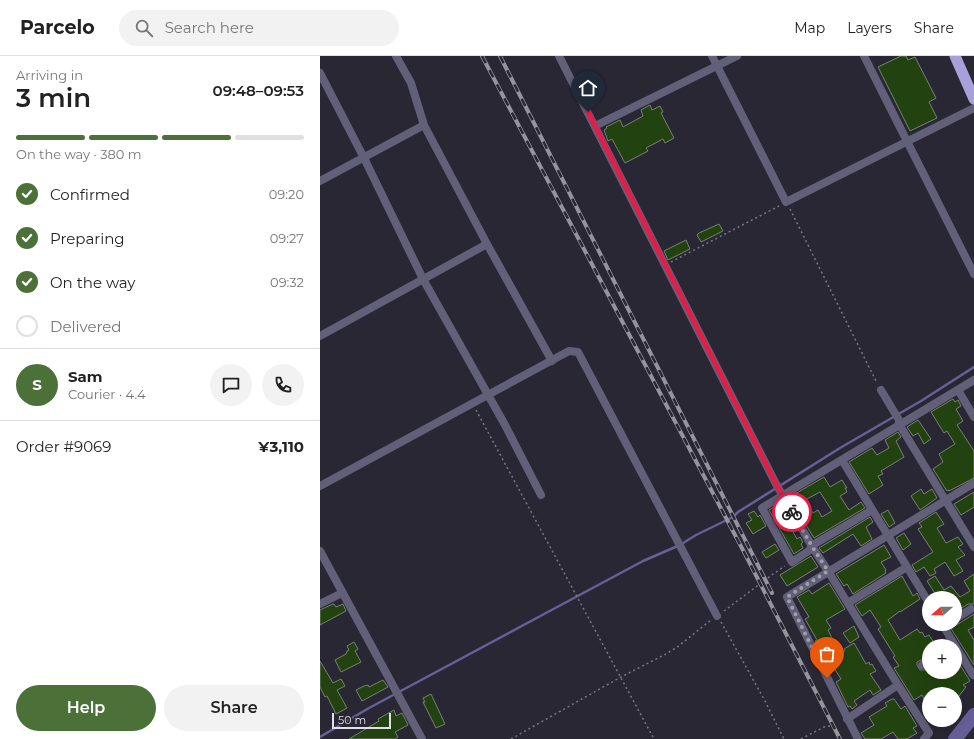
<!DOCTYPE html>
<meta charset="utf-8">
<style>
:root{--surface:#fff;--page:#f2f2f2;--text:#222;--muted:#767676;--line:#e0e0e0;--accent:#4b7138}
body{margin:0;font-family:Montserrat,sans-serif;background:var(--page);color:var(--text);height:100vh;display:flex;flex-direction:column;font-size:15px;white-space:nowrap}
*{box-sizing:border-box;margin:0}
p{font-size:13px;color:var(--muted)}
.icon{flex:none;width:22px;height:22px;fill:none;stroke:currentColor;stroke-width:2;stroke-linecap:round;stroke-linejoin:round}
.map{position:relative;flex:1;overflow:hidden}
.panel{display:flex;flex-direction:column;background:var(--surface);width:320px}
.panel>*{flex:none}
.needle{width:26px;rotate:250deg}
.buttons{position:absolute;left:602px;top:535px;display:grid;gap:8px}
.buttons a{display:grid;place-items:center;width:40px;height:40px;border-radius:50%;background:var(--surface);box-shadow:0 4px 16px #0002;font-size:20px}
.scale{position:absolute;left:12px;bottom:10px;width:59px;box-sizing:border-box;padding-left:4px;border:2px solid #e0e0e8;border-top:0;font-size:11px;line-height:14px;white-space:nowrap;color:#e0e0e8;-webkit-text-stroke:3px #292734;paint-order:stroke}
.pin{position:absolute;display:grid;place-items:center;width:34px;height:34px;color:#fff;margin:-41px -17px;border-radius:50% 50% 50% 0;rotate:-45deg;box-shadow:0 0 4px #0007}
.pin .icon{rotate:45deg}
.courier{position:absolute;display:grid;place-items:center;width:40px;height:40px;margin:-20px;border:3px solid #e11d48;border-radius:50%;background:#fff;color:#222;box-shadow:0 1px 5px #0007}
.head em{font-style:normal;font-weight:600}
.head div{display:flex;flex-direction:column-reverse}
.head{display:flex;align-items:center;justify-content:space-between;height:68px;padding:0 16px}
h1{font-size:26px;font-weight:600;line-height:30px}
.bar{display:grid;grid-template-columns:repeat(4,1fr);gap:6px 4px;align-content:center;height:48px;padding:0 16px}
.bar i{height:5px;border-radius:3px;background:var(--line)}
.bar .on{background:var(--accent)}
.bar p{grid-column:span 4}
.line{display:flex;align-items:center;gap:10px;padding:0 16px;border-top:1px solid var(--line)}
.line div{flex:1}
.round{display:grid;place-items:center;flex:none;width:42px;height:42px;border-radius:21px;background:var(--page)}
ol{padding:0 16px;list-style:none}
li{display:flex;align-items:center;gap:12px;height:44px}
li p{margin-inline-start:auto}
li .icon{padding:4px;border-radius:50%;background:var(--accent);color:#fff;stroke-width:4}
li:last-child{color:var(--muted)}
li i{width:22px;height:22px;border:2px solid var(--line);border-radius:50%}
.action{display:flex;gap:8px;margin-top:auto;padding:8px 16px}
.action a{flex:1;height:46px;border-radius:24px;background:var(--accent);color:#fff;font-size:16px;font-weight:600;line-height:46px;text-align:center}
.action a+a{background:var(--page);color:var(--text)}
header{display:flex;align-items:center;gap:24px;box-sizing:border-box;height:56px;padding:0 20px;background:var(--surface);border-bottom:1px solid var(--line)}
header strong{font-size:19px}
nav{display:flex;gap:22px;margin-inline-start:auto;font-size:14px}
.search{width:280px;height:36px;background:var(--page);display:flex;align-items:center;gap:10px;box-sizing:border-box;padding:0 14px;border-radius:22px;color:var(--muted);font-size:15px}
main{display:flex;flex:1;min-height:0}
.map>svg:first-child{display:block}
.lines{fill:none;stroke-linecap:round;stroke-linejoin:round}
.stream{stroke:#675f97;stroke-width:2.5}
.river{stroke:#675f97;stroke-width:14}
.building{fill:#22430f;stroke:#788174;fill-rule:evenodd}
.path{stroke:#787781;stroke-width:1.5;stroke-dasharray:2 3;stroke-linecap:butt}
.minor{stroke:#626079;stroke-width:8}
.trunk{stroke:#a7a0d9;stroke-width:11}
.rail-casing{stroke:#95949e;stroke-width:4}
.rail{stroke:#292734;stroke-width:2.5;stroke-dasharray:8;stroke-linecap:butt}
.done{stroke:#a09fa9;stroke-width:4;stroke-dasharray:0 7.2}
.route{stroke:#e11d48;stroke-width:5}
</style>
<header>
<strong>Parcelo</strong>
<div class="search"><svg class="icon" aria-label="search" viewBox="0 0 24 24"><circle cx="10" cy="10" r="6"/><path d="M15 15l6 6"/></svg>Search here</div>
<nav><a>Map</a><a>Layers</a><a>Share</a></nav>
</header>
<main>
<section class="panel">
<div class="head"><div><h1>3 min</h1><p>Arriving in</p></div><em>09:48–09:53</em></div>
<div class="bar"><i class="on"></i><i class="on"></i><i class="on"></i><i></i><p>On the way · 380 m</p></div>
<ol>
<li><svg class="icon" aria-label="check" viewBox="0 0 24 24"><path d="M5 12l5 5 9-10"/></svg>Confirmed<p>09:20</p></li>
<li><svg class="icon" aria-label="check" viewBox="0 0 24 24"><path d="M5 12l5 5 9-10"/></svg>Preparing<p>09:27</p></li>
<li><svg class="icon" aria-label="check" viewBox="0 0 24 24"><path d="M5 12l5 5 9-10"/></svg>On the way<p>09:32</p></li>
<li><i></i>Delivered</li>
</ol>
<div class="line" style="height:72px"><b class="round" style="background:var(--accent);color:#fff">S</b><div><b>Sam</b><p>Courier · 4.4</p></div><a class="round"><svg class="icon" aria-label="chat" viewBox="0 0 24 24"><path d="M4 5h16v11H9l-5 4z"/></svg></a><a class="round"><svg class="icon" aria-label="phone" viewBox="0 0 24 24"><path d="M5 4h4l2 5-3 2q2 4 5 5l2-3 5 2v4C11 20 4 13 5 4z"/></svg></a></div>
<div class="line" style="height:52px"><div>Order #9069</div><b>¥3,110</b></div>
<div class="action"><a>Help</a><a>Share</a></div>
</section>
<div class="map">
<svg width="654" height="683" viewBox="0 0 654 683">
<rect width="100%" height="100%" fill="#292734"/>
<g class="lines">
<path class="stream" d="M0,681L49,652L254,542L323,505L360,489L376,479L413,461L418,456L520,392L601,345L654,311"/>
<path class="river" d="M635,683L654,659"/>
</g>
<path class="building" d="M581,0H586L588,4L595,1L616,42L609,46L617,62L590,75L558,11Z
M330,49L332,54L340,50L343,56L341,57L354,82L345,87L343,83L326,92L328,95L305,107L292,83L288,85L284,74L287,72L286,71L300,64L303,71L323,60L321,54Z
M399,168L403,175L381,186L377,179L379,177Z
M366,184L370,193L348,204L344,195Z
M633,343L635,346L638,344L641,350L636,353L643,365L637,369L654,395V422L629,435V434L627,435L613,413L623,406L619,398L635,388L627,375L624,377L611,356Z
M598,364L611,383L604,388L598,377L593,380L587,371Z
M578,376L581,381L576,385L584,401L561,415L563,418L558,420L563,429L549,438L529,406L552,392L557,399L569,392L565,384Z
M504,421L510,431L522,424L527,432H525L527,436L520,440L529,454L541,446L545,452L494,482L483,464L485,463L470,441ZM500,436L512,455L502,461L498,454L493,457L485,444Z
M601,433L604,438L612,433L617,442L600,454L591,440Z
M654,436V451L641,459L634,448Z
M456,450L459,455L461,454L477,483L480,481L483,486L481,488L483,492L474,498L449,454Z
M568,454L575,467L569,471L561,458Z
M434,455L438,461L440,459L446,470L433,478L426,467L432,464L428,458Z
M616,456L624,468L617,472L626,487L638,481L643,488L638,491L645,499L636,504L643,515L634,520L625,506L614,513L616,517L610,520L604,511L596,516L592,509L613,496L598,473L602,471L599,467Z
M550,461L553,466L546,471L552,483L541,490L533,478L503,497L499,492Z
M584,477L591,488L583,494L576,482Z
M455,488L459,494L446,502L442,496Z
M564,489L571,501L561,506L566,514L565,515L566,517L533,538L527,528L524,530L516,518Z
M491,500L498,511L467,530L460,519Z
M654,518V548H648L636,556L635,542H618L607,525L615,520L624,534L631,530L640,541L650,535L644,525Z
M582,520L593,540L597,537L600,543L580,556V555L568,564L580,584L597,573L600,577L602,576L605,581L609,579L616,590H609V600L597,606V609L600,614H604L609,611V616H617L619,619L623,616H635V601L650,625L643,629L646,631L635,645V638H623L620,634L613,638H609V640L604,643L602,639L594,644L574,612L579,610L573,601L575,600L558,573L561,571L550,554L542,560L535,549Z
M509,527L525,553L506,564L511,572L508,574L512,582L503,588L510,599L504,603L495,585L497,584L485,563L489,561L477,541L489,534L492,538Z
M13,548H14L16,551L23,548L26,555L0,569V554Z
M654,558V571L648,574L654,584V609L630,571L638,568Z
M534,570L539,581L530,587L523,577Z
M34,586L38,593L35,595L41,606L21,616L15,604L26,598L27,595L29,594L27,590Z
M534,587L546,608L549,606L550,609L552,608L556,615L550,618L561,634L553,639L550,634L534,645L537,649L532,653L530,650L528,651L516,626L521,623L509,604L525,595L524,593Z
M0,605L13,627L21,623L25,630L17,634L27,652L16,658L7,640L5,641L0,631Z
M63,624L68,631L42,645L36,634L44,630L48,629L49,631Z
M111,638L125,668L116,672L103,646H105L103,642Z
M572,643H574L581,653L585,650L597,670L593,672L597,677L587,683H578L573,676L561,683H545L541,677L554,669L549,661L567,650L565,647Z
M74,654L76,660L82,657L88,669L75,676L78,681L75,683H29L59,665L58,663Z"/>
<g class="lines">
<path class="path" d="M470,153L557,327
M351,206L459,150
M156,354L334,683
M404,555L453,518L465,510
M401,566L445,645L464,683
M191,683L301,621L344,599L356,592L391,564
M481,683L504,671L510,670"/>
<path class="minor" d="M76,0L91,27L104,69L167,188L232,305
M239,0L456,428L493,492L508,515L578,629
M392,0L466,146L654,52
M544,0L654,218
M0,17L44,102L103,223L185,369L221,439
M275,70L417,0
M0,125L104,69
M0,280L167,188
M561,334L579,364V368L654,491
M638,334L654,361
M522,404L609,547
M0,430L249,295L258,296L397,560
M491,490L552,454
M493,492L472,506L442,452L654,324
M0,495L102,683
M528,547L587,511
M0,548L22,537
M635,563L651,553
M622,568L653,619L654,616
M602,609L609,605
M527,663L578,629L609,677L604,683
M538,683L467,541L654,427"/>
<path class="trunk" d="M635,0L654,43"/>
<g class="rail-casing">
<path id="rail" d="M162,0L424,496L520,683
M180,0L452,537"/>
</g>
<use href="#rail" class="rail"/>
</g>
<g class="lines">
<path class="done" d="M472,456L493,492L508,515L467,541L507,622"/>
<path class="route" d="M268,56L456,428L472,456"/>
</g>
</svg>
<div class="buttons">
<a><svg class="needle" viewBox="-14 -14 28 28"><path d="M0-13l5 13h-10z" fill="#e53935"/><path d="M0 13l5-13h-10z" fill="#767676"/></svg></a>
<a>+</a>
<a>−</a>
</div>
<div class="scale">50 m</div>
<div class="pin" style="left:507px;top:622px;background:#ea580c"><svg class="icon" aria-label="bag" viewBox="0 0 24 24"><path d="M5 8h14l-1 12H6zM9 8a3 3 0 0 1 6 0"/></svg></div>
<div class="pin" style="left:268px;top:56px;background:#1f2937"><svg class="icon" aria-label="home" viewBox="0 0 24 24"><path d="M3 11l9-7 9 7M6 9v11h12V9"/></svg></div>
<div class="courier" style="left:472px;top:456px"><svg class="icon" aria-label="bike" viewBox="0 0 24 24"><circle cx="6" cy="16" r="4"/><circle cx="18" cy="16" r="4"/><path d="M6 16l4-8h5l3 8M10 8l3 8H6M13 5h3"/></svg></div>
</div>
</main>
